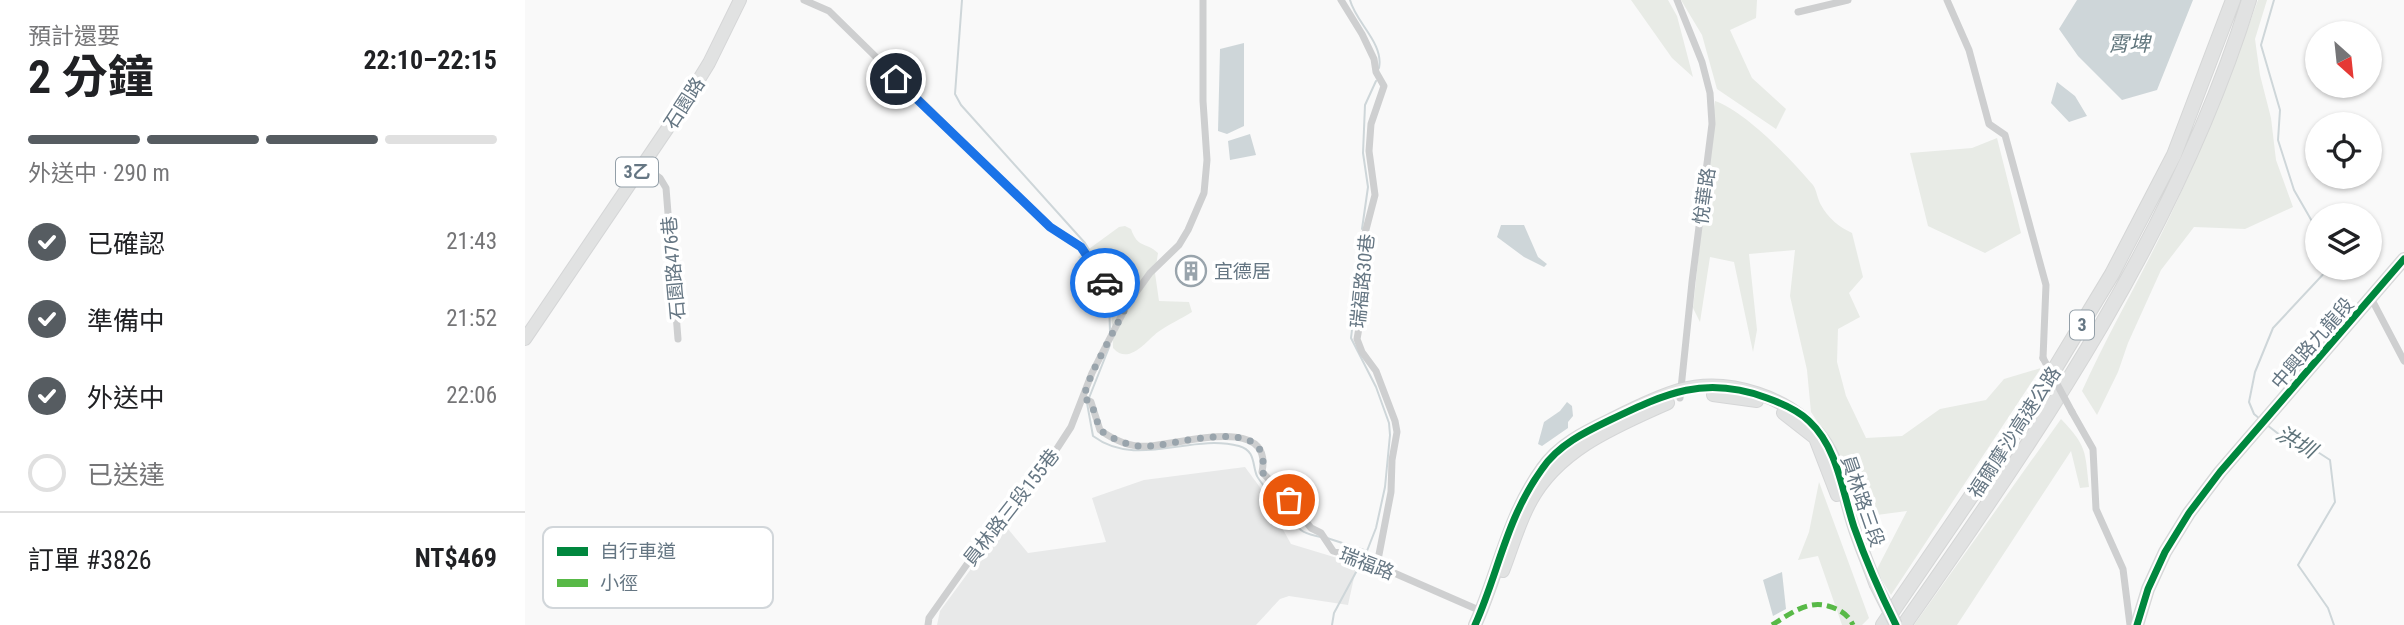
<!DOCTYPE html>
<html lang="zh-TW">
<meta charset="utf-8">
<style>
:root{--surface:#fff;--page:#f6f6f6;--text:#202124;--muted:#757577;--line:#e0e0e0;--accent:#565c61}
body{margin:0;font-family:"Roboto Condensed","Noto Sans TC",sans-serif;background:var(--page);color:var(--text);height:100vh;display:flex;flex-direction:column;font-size:26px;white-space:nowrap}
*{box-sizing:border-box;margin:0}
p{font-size:23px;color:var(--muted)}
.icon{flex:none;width:38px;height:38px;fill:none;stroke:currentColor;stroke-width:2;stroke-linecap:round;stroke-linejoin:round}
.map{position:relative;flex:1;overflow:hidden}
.details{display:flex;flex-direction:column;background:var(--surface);width:525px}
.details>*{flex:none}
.needle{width:46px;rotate:153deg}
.fabs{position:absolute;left:1780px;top:21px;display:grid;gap:14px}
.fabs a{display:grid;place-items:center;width:77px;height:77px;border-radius:50%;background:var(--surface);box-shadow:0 2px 5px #0004;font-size:35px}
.pin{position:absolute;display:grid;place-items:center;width:60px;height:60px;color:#fff;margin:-30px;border:4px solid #fff;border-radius:50%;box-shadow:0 2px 7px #0007}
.courier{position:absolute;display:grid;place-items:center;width:70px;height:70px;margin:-35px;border:5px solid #1a73e8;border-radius:50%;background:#fff;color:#222;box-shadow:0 2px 9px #0007}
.summary em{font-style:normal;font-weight:700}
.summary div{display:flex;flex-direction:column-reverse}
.summary{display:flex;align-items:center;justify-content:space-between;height:119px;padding:0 28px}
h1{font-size:46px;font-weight:700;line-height:52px}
.bar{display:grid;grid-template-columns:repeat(4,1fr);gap:10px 7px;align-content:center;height:84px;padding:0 28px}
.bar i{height:9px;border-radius:5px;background:var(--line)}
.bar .selected{background:var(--accent)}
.bar p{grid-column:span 4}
.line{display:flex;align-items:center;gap:18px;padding:0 28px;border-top:2px solid var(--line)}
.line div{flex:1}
ol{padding:0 28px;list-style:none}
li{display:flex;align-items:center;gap:21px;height:77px}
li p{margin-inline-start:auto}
li .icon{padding:7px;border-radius:50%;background:var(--accent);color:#fff;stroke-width:4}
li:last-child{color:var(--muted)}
li i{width:38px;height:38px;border:4px solid var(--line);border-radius:50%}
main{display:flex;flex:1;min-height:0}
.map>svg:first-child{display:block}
.built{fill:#e8e9e9}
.green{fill:#e8ebe6}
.water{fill:#ced6d9}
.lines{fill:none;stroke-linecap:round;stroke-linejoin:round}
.stream{stroke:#ced6d9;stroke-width:2}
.primary-casing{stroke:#d5d6d7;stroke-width:14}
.highway-casing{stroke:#d5d6d6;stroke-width:16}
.street{stroke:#cecfd0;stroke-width:7}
.primary{stroke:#e1e2e2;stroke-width:12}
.highway{stroke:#e1e2e2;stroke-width:14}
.primary-bridge-casing{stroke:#d5d6d7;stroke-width:14;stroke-linecap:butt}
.street-bridge{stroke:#cecfd0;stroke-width:7}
.primary-bridge{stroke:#e1e2e2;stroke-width:12}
.quiet{stroke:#58b947;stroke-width:5;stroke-dasharray:10 5;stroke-linecap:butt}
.cycleway-casing{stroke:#fff;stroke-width:11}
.cycleway{stroke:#00873e;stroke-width:7}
.done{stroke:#99a4ac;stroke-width:7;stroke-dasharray:0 12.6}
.route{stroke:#1a73e8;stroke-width:9}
.labels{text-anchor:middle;stroke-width:7;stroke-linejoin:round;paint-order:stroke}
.shield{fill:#fff;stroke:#939fa8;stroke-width:2}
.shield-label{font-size:18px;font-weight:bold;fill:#657683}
.street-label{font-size:19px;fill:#657683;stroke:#fff}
.poi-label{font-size:19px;fill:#657683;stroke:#fff;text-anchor:start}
.water-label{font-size:21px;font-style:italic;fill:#60757c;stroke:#fff}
.key{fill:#fff;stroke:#d1d6da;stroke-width:2}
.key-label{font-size:19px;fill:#657683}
</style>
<main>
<section class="details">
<div class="summary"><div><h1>2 分鐘</h1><p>預計還要</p></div><em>22:10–22:15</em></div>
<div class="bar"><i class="selected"></i><i class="selected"></i><i class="selected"></i><i></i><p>外送中 · 290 m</p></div>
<ol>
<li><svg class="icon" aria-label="check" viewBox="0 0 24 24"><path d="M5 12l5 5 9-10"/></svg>已確認<p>21:43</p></li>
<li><svg class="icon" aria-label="check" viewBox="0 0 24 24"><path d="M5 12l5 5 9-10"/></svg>準備中<p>21:52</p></li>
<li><svg class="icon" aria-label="check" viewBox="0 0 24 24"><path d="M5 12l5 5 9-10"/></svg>外送中<p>22:06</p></li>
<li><i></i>已送達</li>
</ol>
<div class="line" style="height:91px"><div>訂單 #3826</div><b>NT$469</b></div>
</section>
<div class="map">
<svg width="1879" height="625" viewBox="0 0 1879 625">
<rect width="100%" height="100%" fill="#f9f9f9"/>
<path class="built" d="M720,467L734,486L766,544L832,564L823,605L764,596L755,599L731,625H412L415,611L479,524L503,553L581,542L567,498L619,480Z"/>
<path class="green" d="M1106,0H1143L1152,16L1168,77L1147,58Z
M1156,0H1232L1231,18L1205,30L1227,78L1261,109L1251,129L1192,89L1177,35Z
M1733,0H1742L1730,39L1735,75L1746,118L1751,160L1768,207L1720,229L1669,227L1636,270L1603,343L1593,372L1572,415L1557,391C1584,331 1618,274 1646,214C1679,145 1707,72 1733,0Z
M1190,101C1220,111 1267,160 1288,185C1292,191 1292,198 1296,205C1303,218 1314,227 1327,233L1338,277L1324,293L1335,317L1313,329L1312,362L1321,396L1341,438L1377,436L1415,409L1461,400L1479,379L1516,368L1366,595L1351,571L1382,511L1329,518L1298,430L1286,412L1282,370L1265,296L1270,250L1224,254L1232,330L1228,352L1209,262L1185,257L1175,322L1168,308Z
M1472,138L1496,233L1460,253L1403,226L1385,153L1447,148Z
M600,226L606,229C613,249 620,241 633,253L630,273L634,301L664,302L667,312C656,319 644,324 633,332C621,341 604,366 588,348L586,299L553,257L594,227Z
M1536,419C1562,446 1560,451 1564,487L1555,488L1546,451L1432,625H1389Z
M1294,482L1344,618L1337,625H1317L1293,556L1273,560L1284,532Z"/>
<path class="water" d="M1552,0H1668L1632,90L1597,100L1553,56L1534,29Z
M719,43V126L702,134L693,131L695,49Z
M1532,82L1550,96L1562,116L1544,122L1526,103Z
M725,134L731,155L705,160L703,141Z
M976,225H999L1013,257L1022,264L1019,267L999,257L972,237Z
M1042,402L1047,406L1048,416L1043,422V428L1017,446L1013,444L1019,422L1035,411Z
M1257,572L1261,609L1248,616L1238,580Z"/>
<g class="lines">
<path class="stream" d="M437,0L430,94L436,105L560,243L587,287
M825,0C831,23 859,43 854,68
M1749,0L1736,45L1755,110L1753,140L1769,190L1792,230
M837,229L843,187L838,153L840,105L851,81
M832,287L826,338L851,387L864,423L865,435L860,487L851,528L840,556
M585,332L584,301L586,293
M564,398L585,345
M562,403L568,436C612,469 665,433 714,446C731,451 727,465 732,476C734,481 771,526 776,530C782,535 789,535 796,537
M1735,419L1729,414L1724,402L1730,372L1748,328L1804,268
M1742,425L1760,439L1785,447L1805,460L1810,502L1773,565L1803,608L1809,625
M802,538L842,551
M807,625L809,613L837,561"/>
<g class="primary-casing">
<path id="primary" d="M0,339L157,107L184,63L215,0
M1188,395L1232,401
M1258,413L1290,438L1312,495
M978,571C987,548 994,522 1006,501C1034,449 1092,426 1143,403
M950,625C974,572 982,518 1017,469C1033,445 1060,432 1085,420C1107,409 1130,397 1154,390C1203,376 1267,397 1297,438C1315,462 1319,495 1328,523C1334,543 1343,563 1350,583
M1612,625L1623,589L1640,552L1664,513L1695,472L1879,259"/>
</g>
<g class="highway-casing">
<path id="highway" d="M1358,625L1503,413L1587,274L1649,155L1708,0
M1379,625C1516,430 1653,230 1724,0"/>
</g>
<path class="street" d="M279,0L304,11L501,204L525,227L557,247L584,288L602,305
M816,0L837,34L849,59L851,72L859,86L846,124L844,151L850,195L838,241L835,274L836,317L832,339L837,352L851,371L870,421L872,432L867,460L866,492L852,565
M1152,0L1177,62L1185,93L1187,124L1167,282L1155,398
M1422,0L1444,50L1464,124L1480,135L1521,285L1518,358
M1273,12L1323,0
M117,165L135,178L141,188L153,339
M1846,298L1879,361
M558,398L566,402L575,430C590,441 608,448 626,446C655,444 749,414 737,472L764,500L786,528L796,533L808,551L844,562L956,611
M1547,412L1568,449L1571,509L1598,569L1605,625
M403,625L404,618L469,526L495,501L533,447L546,427L567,373L602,305L625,273L654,245L663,230L679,193L682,160L678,101V0"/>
<use href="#primary" class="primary"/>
<use href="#highway" class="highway"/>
<g class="primary-bridge-casing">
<path id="primary-bridge" d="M1350,583L1371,625"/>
</g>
<path class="street-bridge" d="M1518,358L1547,412"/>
<use href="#primary-bridge" class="primary-bridge"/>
<path class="quiet" d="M1247,625C1265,614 1282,600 1303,606C1314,609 1323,614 1328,625"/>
<g class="cycleway-casing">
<path id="cycleway" d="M950,625C974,571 981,519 1017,469C1033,445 1060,432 1085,420C1141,393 1180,375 1242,398C1256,403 1273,410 1284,421C1313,448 1317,491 1329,527C1341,561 1355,593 1371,625
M1612,625L1623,589L1640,552L1664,513L1695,472L1879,259"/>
</g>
<use href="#cycleway" class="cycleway"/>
</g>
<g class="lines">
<path class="done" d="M580,283L602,305L567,373L558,398L566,402L575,430C590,441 608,448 626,446C655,444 749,414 737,472L764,500"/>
<path class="route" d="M371,79L525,227L556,247L580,283"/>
</g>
<defs>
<g id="building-ring" transform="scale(1.575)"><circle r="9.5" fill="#fff" stroke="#99a4ac" stroke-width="1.5"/><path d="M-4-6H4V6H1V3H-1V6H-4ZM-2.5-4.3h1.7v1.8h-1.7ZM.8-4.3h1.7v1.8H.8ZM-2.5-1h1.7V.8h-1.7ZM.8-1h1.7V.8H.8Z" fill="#99a4ac"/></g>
</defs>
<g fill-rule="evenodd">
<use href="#building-ring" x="666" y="271"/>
</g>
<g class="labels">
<g class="shield">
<rect x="91" y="157.5" width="42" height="29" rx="5"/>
<rect x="1545" y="310.5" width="24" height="29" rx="5"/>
</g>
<g class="shield-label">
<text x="112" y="178">3乙</text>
<text x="1557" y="331">3</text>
</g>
<g class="street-label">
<text transform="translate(159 103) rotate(-57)" y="7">石園路</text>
<text transform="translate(1179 196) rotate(-82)" y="7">悅華路</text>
<text transform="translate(148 268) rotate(-95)" y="7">石園路476巷</text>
<text transform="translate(837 281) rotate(-84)" y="7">瑞福路30巷</text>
<text transform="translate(1787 343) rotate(-49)" y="7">中興路九龍段</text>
<text transform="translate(1489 432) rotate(-57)" y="7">福爾摩沙高速公路</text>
<text transform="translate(1338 501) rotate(71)" y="7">員林路三段</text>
<text transform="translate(486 507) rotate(-52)" y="7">員林路三段155巷</text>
<text transform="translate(842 563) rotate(21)" y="7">瑞福路</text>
</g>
<g class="poi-label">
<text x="689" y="278">宜德居</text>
</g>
<g class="water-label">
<text x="1604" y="51">霄埤</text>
<text transform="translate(1771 442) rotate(30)" y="7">洪圳</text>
</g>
</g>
<rect x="18" y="527" width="230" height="81" rx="10" class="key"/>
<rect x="32" y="547" width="31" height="9" fill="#00873e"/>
<rect x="32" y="579" width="31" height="8" fill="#58b947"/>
<g class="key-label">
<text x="75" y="558">自行車道</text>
<text x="75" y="590">小徑</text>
</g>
</svg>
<div class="fabs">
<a><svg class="needle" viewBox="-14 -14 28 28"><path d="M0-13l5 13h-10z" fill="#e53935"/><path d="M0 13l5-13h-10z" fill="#757577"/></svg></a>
<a><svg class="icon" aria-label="locate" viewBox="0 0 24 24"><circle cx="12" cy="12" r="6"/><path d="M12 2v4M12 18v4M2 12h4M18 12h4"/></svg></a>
<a><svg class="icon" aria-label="layers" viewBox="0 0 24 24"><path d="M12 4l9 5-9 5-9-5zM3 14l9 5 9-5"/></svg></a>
</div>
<div class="pin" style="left:764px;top:500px;background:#ea580c"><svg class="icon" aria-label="bag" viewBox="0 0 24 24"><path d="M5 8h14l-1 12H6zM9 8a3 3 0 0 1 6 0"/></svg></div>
<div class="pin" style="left:371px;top:79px;background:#1f2937"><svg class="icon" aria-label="home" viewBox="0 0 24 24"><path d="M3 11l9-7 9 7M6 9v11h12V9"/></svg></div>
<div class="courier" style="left:580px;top:283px"><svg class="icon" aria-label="car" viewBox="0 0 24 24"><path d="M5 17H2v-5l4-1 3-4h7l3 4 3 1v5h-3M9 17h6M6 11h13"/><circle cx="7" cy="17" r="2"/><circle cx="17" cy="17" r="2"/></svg></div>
</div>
</main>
